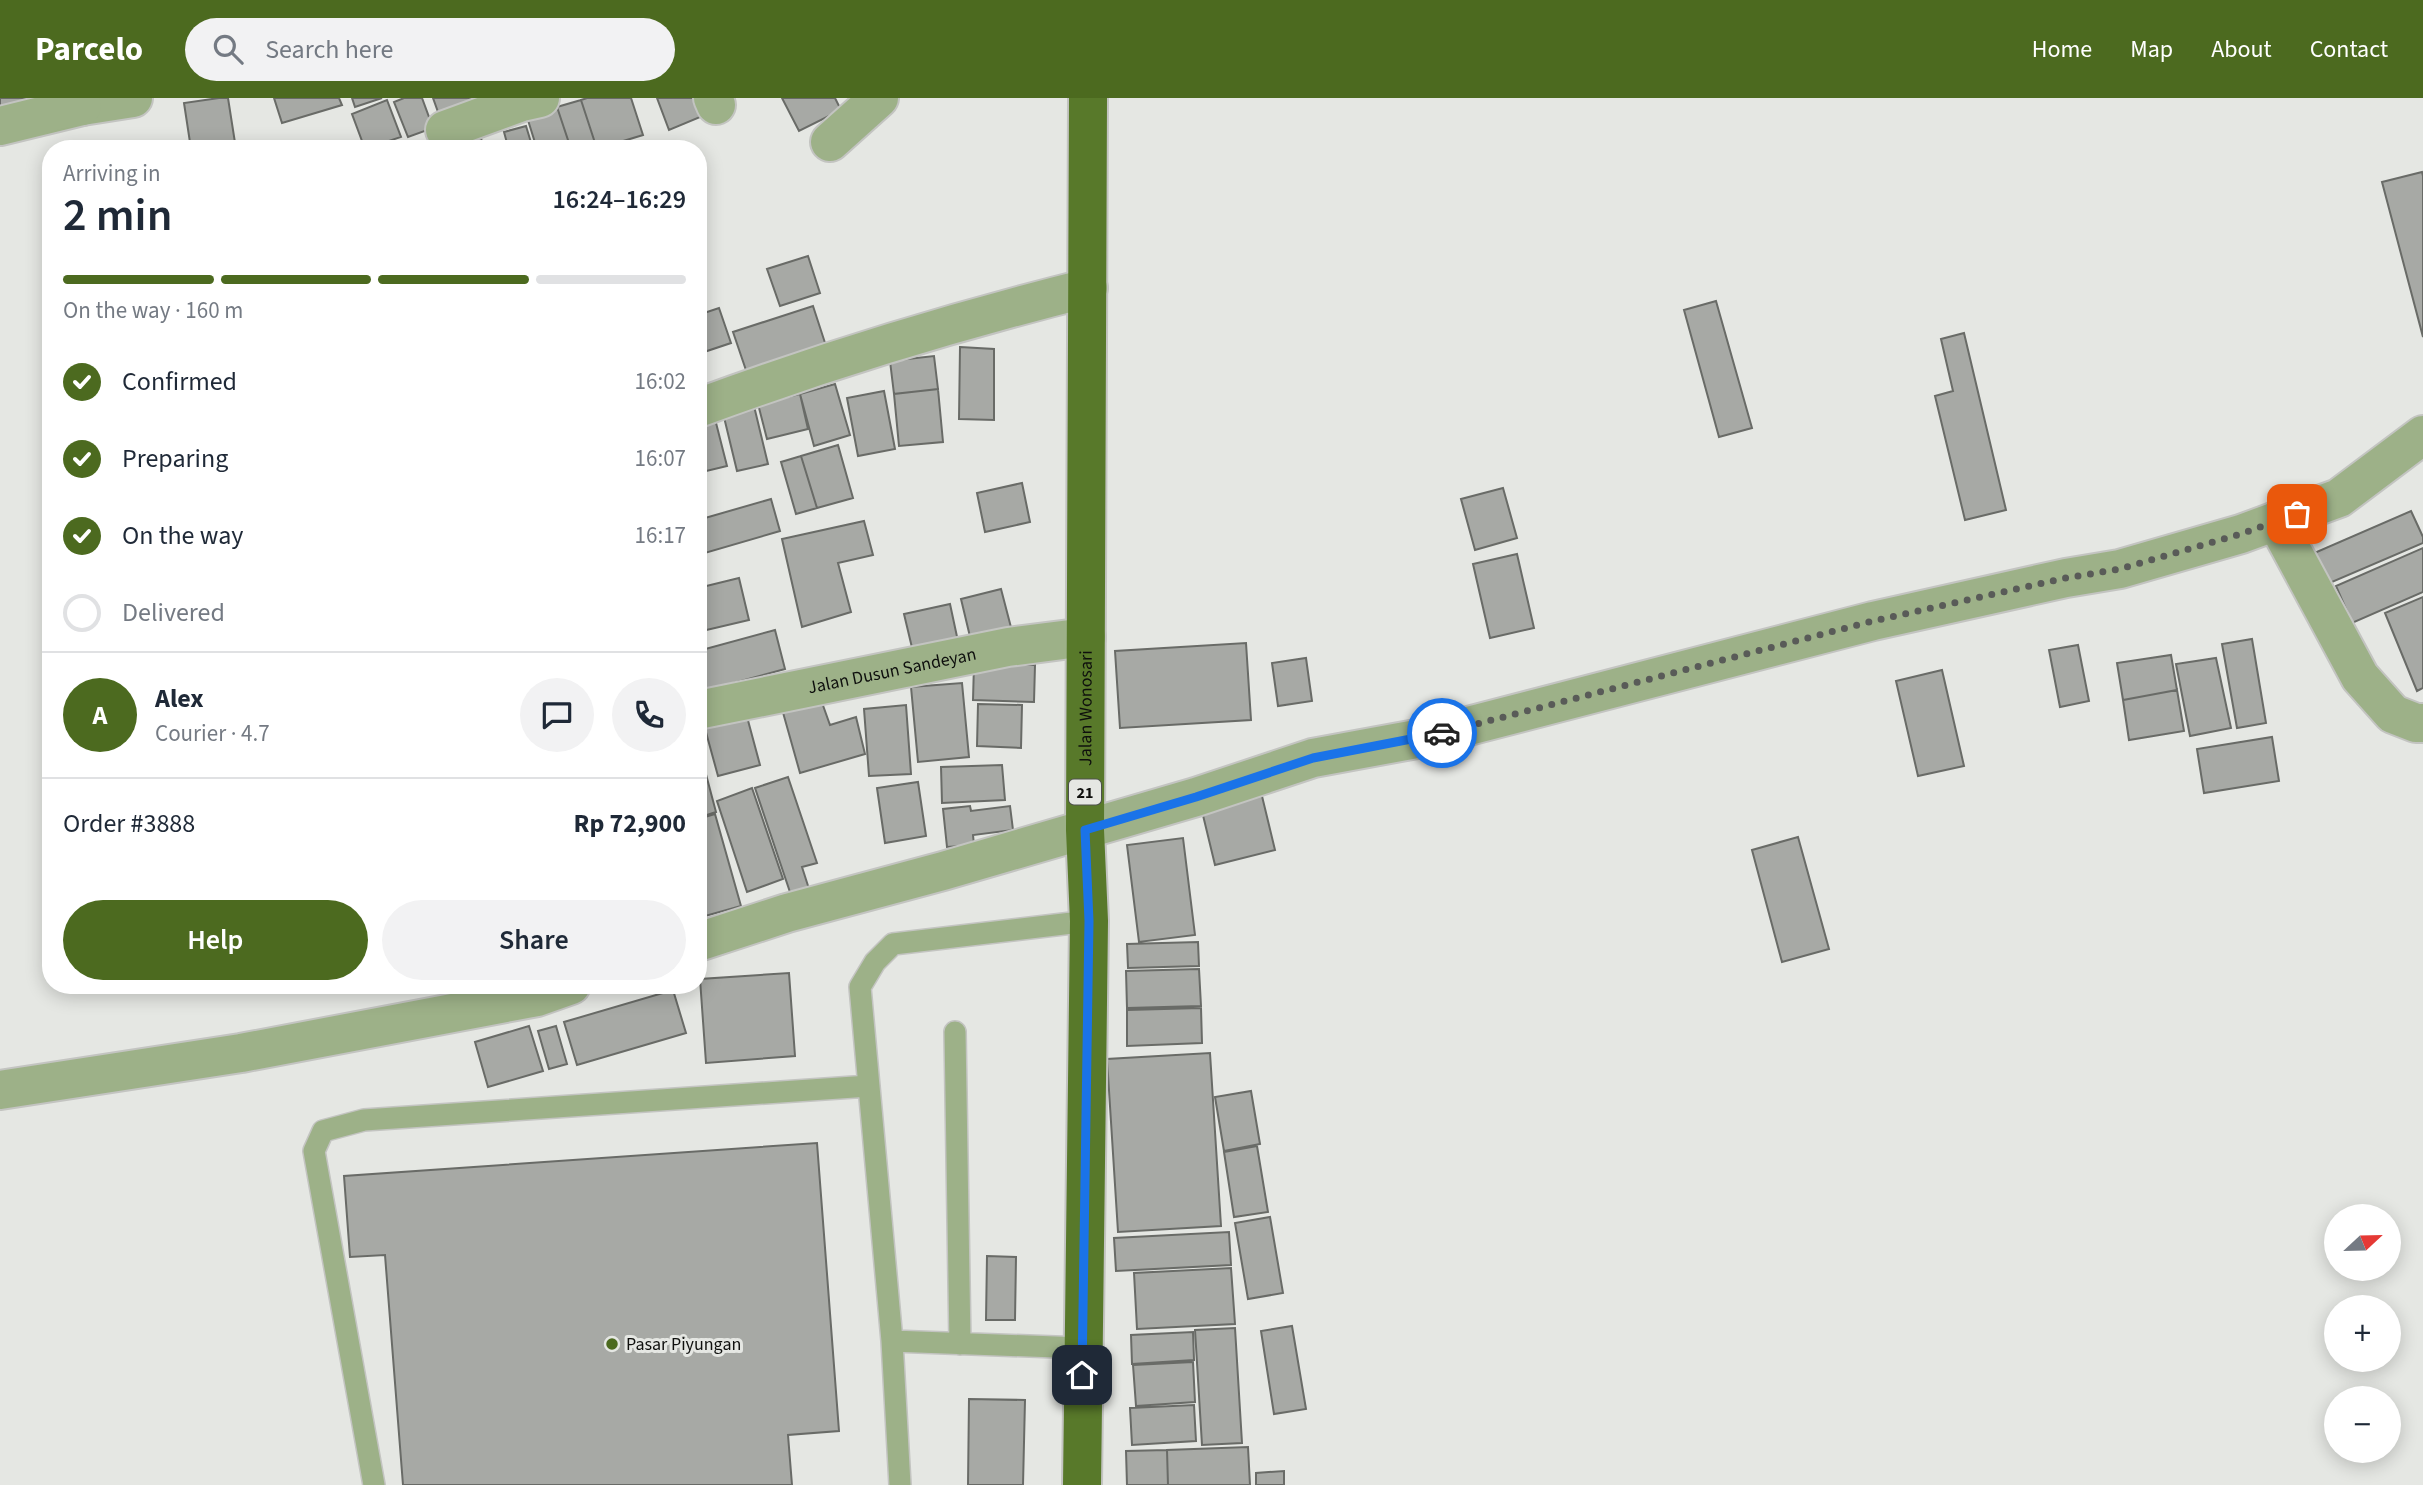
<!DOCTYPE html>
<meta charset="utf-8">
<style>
:root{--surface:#fff;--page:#f2f2f3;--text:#1f2937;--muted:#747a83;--line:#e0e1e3;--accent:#4c6a1f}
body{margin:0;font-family:"Source Sans 3",sans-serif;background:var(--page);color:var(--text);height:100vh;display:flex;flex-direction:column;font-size:26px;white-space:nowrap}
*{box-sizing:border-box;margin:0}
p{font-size:23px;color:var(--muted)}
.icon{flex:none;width:38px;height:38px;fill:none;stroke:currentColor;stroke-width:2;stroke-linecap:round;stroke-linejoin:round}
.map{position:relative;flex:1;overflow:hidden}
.details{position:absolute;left:42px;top:42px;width:665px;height:854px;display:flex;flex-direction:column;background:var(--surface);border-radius:28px;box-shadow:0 4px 18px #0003}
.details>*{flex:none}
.needle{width:46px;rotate:68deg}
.tools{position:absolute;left:2324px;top:1106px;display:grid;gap:14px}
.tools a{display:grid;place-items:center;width:77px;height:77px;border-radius:50%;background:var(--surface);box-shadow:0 4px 18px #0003;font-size:35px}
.pin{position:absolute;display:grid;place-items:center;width:60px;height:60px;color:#fff;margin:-30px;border-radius:14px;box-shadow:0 4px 10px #0006}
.courier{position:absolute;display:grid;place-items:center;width:70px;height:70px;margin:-35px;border:5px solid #1a73e8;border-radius:50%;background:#fff;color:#222;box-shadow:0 2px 9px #0007}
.head em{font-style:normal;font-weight:600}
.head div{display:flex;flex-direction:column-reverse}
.head{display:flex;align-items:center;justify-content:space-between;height:119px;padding:0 21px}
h1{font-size:46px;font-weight:600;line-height:52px}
.bar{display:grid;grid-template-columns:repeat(4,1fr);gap:10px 7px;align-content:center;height:84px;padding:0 21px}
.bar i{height:9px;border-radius:5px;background:var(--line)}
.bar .active{background:var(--accent)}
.bar p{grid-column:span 4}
.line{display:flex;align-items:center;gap:18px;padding:0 21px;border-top:2px solid var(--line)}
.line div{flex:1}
.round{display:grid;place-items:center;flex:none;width:74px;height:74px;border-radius:37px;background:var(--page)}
ol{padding:0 21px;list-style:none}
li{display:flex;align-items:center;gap:21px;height:77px}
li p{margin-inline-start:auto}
li .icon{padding:7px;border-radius:50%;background:var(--accent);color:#fff;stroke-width:4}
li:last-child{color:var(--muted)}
li i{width:38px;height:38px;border:4px solid var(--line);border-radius:50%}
.cta{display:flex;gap:14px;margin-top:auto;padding:14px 21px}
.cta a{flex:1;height:80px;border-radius:42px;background:var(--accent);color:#fff;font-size:28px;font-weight:600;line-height:80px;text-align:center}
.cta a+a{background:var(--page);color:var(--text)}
header{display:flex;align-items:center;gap:42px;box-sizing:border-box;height:98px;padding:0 35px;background:var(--accent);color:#fff}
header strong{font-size:33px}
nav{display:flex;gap:38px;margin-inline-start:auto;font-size:24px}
.search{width:490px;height:63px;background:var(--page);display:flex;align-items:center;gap:18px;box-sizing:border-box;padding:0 24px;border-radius:38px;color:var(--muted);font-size:26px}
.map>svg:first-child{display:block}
.building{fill:#a7a9a5;stroke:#696b67;stroke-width:2}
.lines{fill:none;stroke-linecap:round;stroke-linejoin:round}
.service-casing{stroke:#c3c4c1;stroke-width:24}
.minor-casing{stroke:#c3c4c1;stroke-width:42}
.trunk-casing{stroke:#c3c4c1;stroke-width:42}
.service{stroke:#9db188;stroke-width:21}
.minor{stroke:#9db188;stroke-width:38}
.trunk{stroke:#58792a;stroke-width:38}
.done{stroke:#595b58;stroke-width:7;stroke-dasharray:0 12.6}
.route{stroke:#1a73e8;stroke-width:9}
.poi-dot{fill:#4c6a1f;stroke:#e5e7e3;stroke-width:2.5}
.labels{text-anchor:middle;stroke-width:6;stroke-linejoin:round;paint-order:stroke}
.shield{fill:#e5e7e3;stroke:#4e504d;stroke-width:2}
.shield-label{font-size:16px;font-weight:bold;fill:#0e0f0d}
.street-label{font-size:18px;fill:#0e0f0d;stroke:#e5e7e3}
.poi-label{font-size:18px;fill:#0e0f0d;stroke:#e5e7e3;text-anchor:start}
</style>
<header>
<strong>Parcelo</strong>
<div class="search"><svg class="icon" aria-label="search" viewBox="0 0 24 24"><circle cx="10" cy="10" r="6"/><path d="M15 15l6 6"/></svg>Search here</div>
<nav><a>Home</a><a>Map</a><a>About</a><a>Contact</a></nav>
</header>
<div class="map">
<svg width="2423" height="1387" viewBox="0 0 2423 1387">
<rect width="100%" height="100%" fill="#e5e7e3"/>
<path class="building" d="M0,0H35L0,9Z
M219,0H228L236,51H191L184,5Z
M274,0H339L342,7L282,25Z
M352,0H382L355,9Z
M404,0H422L433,30L408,39L394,4Z
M433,0H482L443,28Z
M587,0H631L643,37L597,51L581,2Z
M657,0H699L705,17L669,32Z
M782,0H835L841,12L799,33Z
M387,2L401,39L365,51L352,16Z
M581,2L597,51H571L557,9Z
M557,9L571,51H537L527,19Z
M526,28L533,51H486L507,45L504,34Z
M479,33L484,51H412Z
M170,43L171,51H120V49Z
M2422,74L2423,78V239L2382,84Z
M808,158L820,195L780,208L767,171Z
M1716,203L1752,330L1719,339L1684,212Z
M813,208L828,254L749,281L733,234Z
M719,210L731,245L698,256V217Z
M1964,235L2006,412L1965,422L1935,298L1953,293L1941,241Z
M960,249L994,251V322L959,321Z
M934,258L938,291L894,296L890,263Z
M835,286L850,337L814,348L800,296Z
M938,291L943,344L899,348L894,296Z
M884,293L895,351L858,358L847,300Z
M800,296L808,331L767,341L758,306Z
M754,308L768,366L737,373L723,315Z
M714,317L727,368L698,375V322Z
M838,347L853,400L817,410L801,358Z
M801,358L817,410L796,416L781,364Z
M1022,385L1030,424L985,434L977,395Z
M1503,390L1517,440L1475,452L1461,401Z
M771,401L780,433L698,457V422Z
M2411,413L2423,439V445L2325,487L2312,456Z
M864,423L873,457L838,465L851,514L802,529L782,441Z
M2423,450V494L2352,525L2336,488Z
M1517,456L1534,530L1490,540L1473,466Z
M739,480L749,522L698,534V490Z
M1001,491L1013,537L972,547L961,501Z
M2423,499V590L2417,593L2385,515Z
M950,506L959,548L914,558L904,516Z
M775,532L785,571L700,594L698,553Z
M2252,541L2266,625L2237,630L2222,546Z
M1246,545L1251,622L1120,630L1115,553Z
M2078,547L2089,603L2060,609L2049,552Z
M2171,557L2177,592L2123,602L2117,565Z
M1306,560L1312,603L1278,608L1272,565Z
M2216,560L2231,630L2190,638L2176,566Z
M974,566L1035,567L1034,604L973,602Z
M1942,572L1964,668L1918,678L1896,583Z
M962,585L969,659L918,664L911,589Z
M2177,592L2184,633L2129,642L2123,602Z
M820,599L830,627L856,619L865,656L800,675L782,611Z
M978,606L1022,607L1021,650L977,648Z
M906,607L911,676L869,678L864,611Z
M746,615L760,667L718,678L704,627Z
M2272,639L2279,683L2204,695L2197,651Z
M699,650L716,714L698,720V650Z
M1002,667L1005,702L942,705L941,669Z
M788,679L817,765L802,769L810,794L792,800L755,690Z
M918,684L926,738L885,745L877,690Z
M752,690L783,781L747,794L717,703Z
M1261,694L1275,752L1215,767L1201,709Z
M970,708L971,713L1010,708L1013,732L973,737L974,747L947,749L943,711Z
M715,716L741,808L698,820V721Z
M1798,739L1829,851L1782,864L1752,752Z
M1183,740L1195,837L1139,844L1127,747Z
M1198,844L1199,868L1128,870L1127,846Z
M1199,871L1201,908L1127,910L1126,873Z
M789,875L795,958L706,965L700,881Z
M673,892L686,935L577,967L564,924Z
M1201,910L1202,945L1127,948V912Z
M529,928L543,973L488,989L475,944Z
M556,928L567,966L549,971L538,933Z
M1210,955L1221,1128L1118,1134L1107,961Z
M1251,993L1260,1046L1224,1053L1215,999Z
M817,1045L839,1333L788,1337L792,1387H403L385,1157L350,1159L344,1078Z
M1257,1048L1268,1114L1234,1119L1224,1054Z
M1270,1119L1283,1195L1248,1201L1235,1125Z
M1229,1134L1231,1167L1116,1173L1114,1140Z
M987,1158L1016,1159L1015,1222H986Z
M1231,1170L1235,1226L1137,1231L1134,1175Z
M1292,1228L1306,1311L1274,1316L1261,1233Z
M1235,1230L1242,1345L1202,1347L1195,1232Z
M1193,1234L1194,1262L1132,1266L1131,1237Z
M1193,1264L1195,1304L1136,1308L1133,1267Z
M969,1301L1025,1302L1023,1387H968Z
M1194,1307L1196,1343L1132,1347L1130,1310Z
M1248,1349L1250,1387H1168L1167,1352Z
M1167,1352L1168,1387H1127L1126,1353Z
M1284,1373V1387H1256V1375Z"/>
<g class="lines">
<g class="service-casing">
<path id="service" d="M955,934L960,1246
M892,1243L1082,1250
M374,1387L314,1053L323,1033L364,1022L869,988
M900,1387L892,1243L860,889L875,864L893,846L1089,823"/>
</g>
<g class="minor-casing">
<g id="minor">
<path d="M79,0L82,8L133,0"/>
<path d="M713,0L716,7"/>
<path d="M0,28L82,8"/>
<path d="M445,32L522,4L540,0"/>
<path d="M830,44L879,0"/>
<path d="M698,310C825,263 956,223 1088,190"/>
<path d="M2276,423L2360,579L2393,616L2416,625H2423"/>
<path id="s1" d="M698,612L1008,549L1086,539"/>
<path d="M698,844L787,815L943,773L1196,699L1313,660L1422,640L1873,523L2066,480L2120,471L2241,436L2339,400L2423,337"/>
<path d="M0,992L241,955L537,899L571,887"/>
</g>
</g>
<g class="trunk-casing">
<g id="trunk">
<path id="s2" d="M1082,1387L1089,823L1085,732L1088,0"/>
</g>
</g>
<use href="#service" class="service"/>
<use href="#minor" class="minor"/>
<use href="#trunk" class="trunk"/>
</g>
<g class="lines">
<path class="done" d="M1442,635L1873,523L2066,480L2120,471L2241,436L2297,416"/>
<path class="route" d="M1082,1277L1089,823L1085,732L1196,699L1313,660L1442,635"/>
</g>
<circle class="poi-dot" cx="612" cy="1246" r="7"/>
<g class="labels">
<rect class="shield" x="1069" y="681.5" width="32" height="25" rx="5"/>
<g class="shield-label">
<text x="1085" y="700">21</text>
</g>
<g class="street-label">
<text dy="6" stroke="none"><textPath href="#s1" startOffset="198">Jalan Dusun Sandeyan</textPath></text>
<text dy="6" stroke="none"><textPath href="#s2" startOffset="777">Jalan Wonosari</textPath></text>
</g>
<g class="poi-label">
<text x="626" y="1252">Pasar Piyungan</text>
</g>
</g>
</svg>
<div class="tools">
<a><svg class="needle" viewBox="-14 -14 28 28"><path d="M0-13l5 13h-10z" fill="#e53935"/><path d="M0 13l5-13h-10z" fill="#747a83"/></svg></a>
<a>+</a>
<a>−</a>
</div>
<div class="pin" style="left:2297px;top:416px;background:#ea580c"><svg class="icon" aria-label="bag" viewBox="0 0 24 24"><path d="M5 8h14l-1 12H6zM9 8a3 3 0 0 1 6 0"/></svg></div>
<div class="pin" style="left:1082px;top:1277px;background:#1f2937"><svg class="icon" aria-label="home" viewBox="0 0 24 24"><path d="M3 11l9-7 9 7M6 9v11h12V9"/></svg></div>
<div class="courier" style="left:1442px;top:635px"><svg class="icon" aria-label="car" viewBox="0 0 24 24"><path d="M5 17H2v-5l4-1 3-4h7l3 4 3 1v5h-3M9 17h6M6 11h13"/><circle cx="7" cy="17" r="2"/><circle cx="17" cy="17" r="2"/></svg></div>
<section class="details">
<div class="head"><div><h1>2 min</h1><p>Arriving in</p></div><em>16:24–16:29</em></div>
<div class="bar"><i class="active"></i><i class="active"></i><i class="active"></i><i></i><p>On the way · 160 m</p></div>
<ol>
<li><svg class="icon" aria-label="check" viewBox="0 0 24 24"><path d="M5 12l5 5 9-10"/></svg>Confirmed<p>16:02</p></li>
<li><svg class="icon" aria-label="check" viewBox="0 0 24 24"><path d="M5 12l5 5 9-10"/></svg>Preparing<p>16:07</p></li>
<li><svg class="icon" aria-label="check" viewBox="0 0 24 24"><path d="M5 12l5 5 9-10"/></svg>On the way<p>16:17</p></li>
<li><i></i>Delivered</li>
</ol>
<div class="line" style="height:126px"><b class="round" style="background:var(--accent);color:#fff">A</b><div><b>Alex</b><p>Courier · 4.7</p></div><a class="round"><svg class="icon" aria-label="chat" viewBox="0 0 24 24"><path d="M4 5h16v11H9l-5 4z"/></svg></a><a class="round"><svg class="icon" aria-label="phone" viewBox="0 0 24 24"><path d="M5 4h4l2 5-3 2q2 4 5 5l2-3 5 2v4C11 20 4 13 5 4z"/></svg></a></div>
<div class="line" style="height:91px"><div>Order #3888</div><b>Rp 72,900</b></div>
<div class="cta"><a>Help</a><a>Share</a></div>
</section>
</div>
